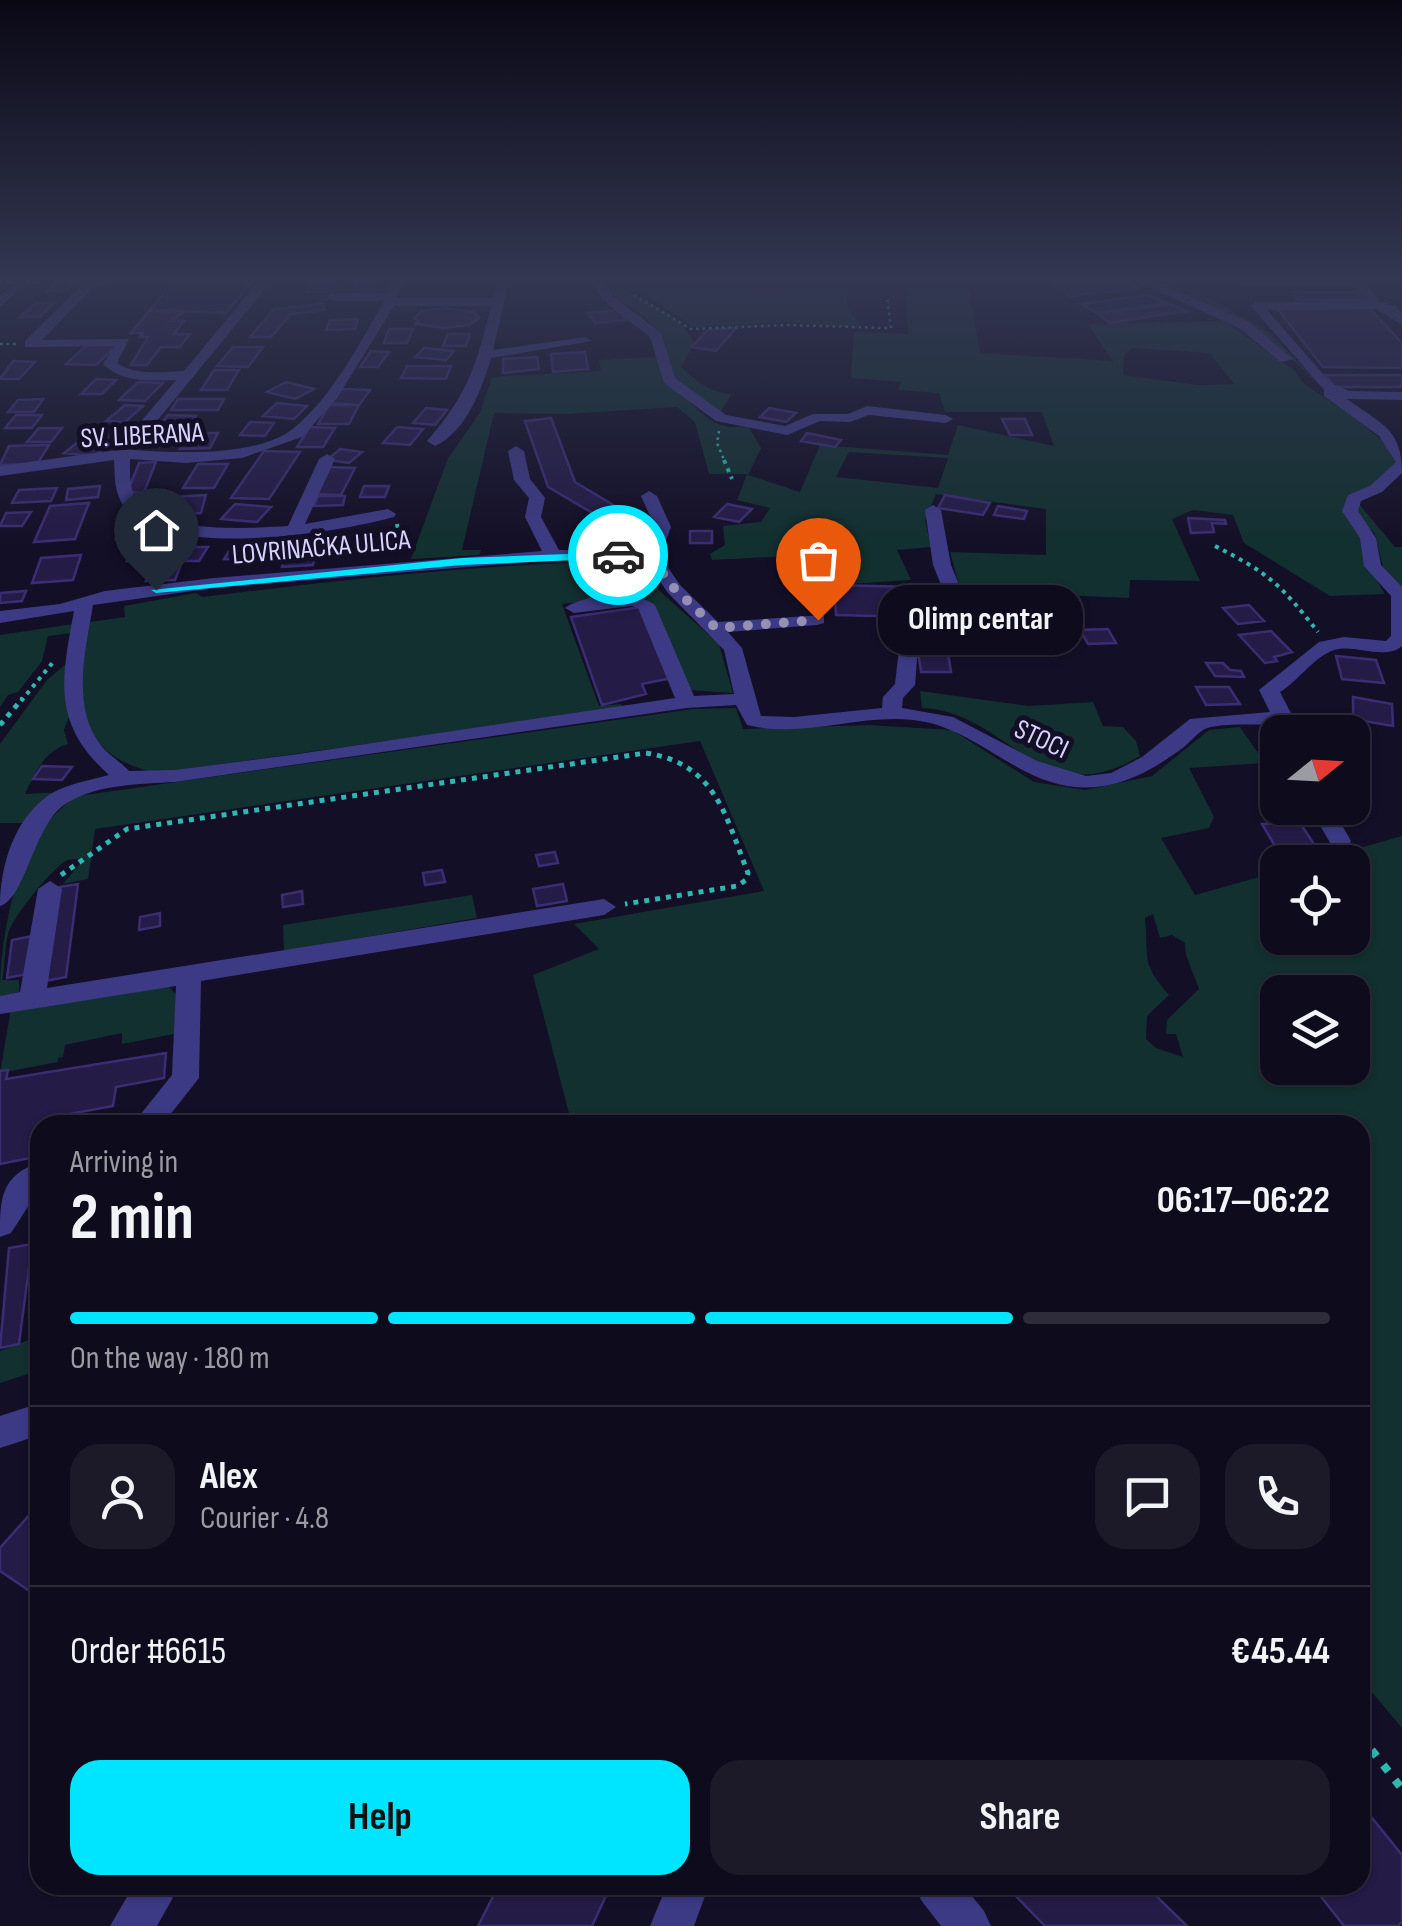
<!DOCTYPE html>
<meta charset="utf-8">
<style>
:root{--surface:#0e0b1c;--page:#1c1929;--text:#f1f3f6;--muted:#9b9ba3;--line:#2e2b3b;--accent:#00e5ff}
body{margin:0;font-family:"Sofia Sans Condensed",sans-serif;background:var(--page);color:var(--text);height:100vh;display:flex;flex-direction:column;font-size:38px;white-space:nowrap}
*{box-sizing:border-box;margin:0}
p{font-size:32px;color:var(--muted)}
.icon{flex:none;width:55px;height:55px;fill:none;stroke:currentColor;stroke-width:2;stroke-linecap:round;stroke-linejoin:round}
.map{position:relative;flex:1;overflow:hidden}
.sheet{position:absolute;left:30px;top:1115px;width:1340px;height:780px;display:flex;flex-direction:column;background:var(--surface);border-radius:30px;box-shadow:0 2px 8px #0004,0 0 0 2px var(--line)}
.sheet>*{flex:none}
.needle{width:65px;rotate:72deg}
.tools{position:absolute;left:1260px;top:715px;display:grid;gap:20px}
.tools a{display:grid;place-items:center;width:110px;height:110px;border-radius:20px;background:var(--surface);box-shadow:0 2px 8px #0004,0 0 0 2px var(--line);font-size:50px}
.pin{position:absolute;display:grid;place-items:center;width:85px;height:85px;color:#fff;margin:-102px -42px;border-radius:50% 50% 50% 0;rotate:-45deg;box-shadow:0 0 10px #0007}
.pin .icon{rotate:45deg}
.courier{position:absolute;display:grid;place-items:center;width:100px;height:100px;margin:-50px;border:8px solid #00e5ff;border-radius:50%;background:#fff;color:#222;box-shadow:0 2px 12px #0007}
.bubble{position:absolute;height:70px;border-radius:30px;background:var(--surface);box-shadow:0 2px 8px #0004,0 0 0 2px var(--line);font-size:32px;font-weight:700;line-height:70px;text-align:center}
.head em{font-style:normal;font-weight:700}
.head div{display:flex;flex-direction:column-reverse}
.head{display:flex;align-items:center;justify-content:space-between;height:170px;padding:0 40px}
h1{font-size:65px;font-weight:700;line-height:75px}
.bar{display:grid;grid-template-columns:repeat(4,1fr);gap:15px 10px;align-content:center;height:120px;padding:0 40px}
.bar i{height:12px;border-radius:8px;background:var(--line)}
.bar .current{background:var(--accent)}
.bar p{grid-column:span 4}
.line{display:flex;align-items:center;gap:25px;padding:0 40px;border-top:2px solid var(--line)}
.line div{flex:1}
.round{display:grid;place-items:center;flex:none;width:105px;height:105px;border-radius:30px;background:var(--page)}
.cta{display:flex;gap:20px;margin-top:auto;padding:20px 40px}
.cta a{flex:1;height:115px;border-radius:30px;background:var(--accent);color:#111;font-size:40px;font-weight:700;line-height:115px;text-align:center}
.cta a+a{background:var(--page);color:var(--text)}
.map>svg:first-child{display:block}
.green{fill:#12302f;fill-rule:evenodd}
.building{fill:#241b47;stroke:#3b2d73;stroke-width:2.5}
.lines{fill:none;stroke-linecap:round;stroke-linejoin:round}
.path-far3{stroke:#2fb8b0;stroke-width:2.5;stroke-dasharray:2.5 4;stroke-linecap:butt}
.path-far2{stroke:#2fb8b0;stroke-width:4;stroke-dasharray:4 5;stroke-linecap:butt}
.path-far1{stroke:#2fb8b0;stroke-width:5;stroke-dasharray:5 6;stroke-linecap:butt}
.path{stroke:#2fb8b0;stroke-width:8;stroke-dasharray:8 11;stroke-linecap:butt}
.minor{fill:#3d3a85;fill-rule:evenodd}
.path-bridge{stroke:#2fb8b0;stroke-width:2.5;stroke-dasharray:2.5 4;stroke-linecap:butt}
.route{fill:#00e5ff}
.done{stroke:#948fb3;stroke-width:10;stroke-dasharray:0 18}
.labels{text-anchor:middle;stroke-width:10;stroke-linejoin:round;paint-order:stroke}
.far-street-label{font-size:28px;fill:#d9d4ff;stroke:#130f26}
</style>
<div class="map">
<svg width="1402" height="1926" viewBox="0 0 1402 1926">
<rect width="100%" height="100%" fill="#130f26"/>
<path class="green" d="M598,277C631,297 676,307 694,342L681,367C695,380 712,394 732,394L719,413L672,375L658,332L646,318L606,291Z
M605,277L633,287L730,280L747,283L760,292L819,289L822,277H854L844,279V287L851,289L847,293L848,309L859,323L857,328L785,322L693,327L654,301Z
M905,277H944L946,284L974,291L970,297L980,353L1113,361L1087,324L1224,321L1295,371L1302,382L1359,421L1385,443L1398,462L1372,487L1348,495L1368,566L1385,594L1330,596L1244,543L1233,515L1193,510L1172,519L1200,581L1130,580L1129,598L1060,595L1058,605L1037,610L965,607L950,552L1046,555V509L936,494L925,520L931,547L897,550L911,580L801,587L790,556L712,560L710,554L725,545L723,526L761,522L770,508L737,500L747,474H709L695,422L677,407L565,414L494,413L462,550H481L479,555L411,559L448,458L480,413L492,377L601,371L599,360L656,357C670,378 699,421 725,426C732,428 741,426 749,427L761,448L748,475L800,492L820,445L948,455L958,425L1054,446L1042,412H945L939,393L898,390L901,382L851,378L854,332L908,334ZM1131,348L1210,353L1234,384L1197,385L1123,375L1124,355ZM849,452L948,458L938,488L836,477Z
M1144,277H1216L1220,285H1186L1270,333L1321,386L1270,339L1249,326Z
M1358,503L1395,547H1402V590L1384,571L1375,534L1355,512Z
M635,561L663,594L719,644L733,693L690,690L652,602L630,594L562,604L599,706L621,704L623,708L157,773C70,755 78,692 90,622L125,617L124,606L196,593L202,597C347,579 489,563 635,561Z
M73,624L72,633L48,636L42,661L18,692L8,695L0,707V635Z
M66,664L69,717L64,730L68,744C44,751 35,773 25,794L62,792L23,823H0V744L47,680Z
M920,691L1029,706L1093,702L1103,726L1123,727L1136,741L1140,756C1039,816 1010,712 922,708Z
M736,708L743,729L869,725L952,730L1034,782L1085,790L1152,776L1209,730L1240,727L1265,763L1189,768L1214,817L1209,828L1161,838L1195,895L1277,872L1278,938H1352V862H1310L1402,836V1728L1360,1678V1125H572L533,975L599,949L574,924L764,891L700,741L95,829L88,879L63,884L84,859C82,859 70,859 68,860C55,864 11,919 8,934C5,945 5,966 2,980H19V992L0,997C0,932 18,831 78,796L693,709ZM1153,914L1160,938L1172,935L1185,943L1186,955L1199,989L1167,1020L1166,1034H1176L1183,1057L1156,1048L1146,1039L1147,1016L1169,995C1140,961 1149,959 1145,918ZM1278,992H1352V1068H1278Z
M472,895L477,918L284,951L283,925Z
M168,986L176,994L174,1034L122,1044V1033L65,1045L63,1057L58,1058V1062L0,1073L11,1009Z
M40,1276V1370L0,1383V1351L31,1339Z"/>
<path class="building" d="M191,277H255L226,313L150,310L174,281Z
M1079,277H1121L1138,288L1071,296L1049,281Z
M1228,277H1345L1351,284L1231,282Z
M60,278H79L66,291H47Z
M377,280L373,294L351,295L356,281Z
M313,282H338L333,292H307Z
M1291,292H1357L1366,300H1299Z
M1148,295L1167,303L1097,313L1081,304Z
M36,303H54L39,317H20Z
M323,304L324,310L291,314L271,337H250L274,309Z
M1170,304L1187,311L1110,323L1098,314Z
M1276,307L1369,308L1402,343V368L1323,367Z
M446,308L474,312L479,318L469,325L444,328L416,324L419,321L414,318L422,311Z
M618,310L626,320L595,323L588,313Z
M149,311L184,312L170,321H184L174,334H190L180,347H161L147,365H131L148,337H140L143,333H131Z
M358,319L355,329L326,330L330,320Z
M736,328L716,351L691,347L708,330Z
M389,329H413L407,343H384Z
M448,334H470L466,346H443Z
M88,344L117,345L96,365L66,364Z
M233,347H263L248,367L217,366Z
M424,348L454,351L446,360L415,357Z
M371,351L389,352L378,367H360Z
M585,352L588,369L553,372L551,354Z
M537,357L539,369L503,373V359Z
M13,361L35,362L19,379H0Z
M407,366H451L446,379L401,378Z
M214,370H239L227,390H201Z
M1325,375H1402V387H1335Z
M96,379L116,380L102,394H81Z
M138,382L163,383L145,401L119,400Z
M286,382L314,389L295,399L267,392Z
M342,389L370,390L359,405L330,403Z
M43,399L34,412H8L18,400Z
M178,399H224L218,410H171Z
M277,403L307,406L294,419L263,416Z
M125,405L143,406L125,422L106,421Z
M329,405H359L349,424H318Z
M426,408L447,410L435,425L413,423Z
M769,408L796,413L786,422L760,417Z
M16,415H42L32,428H5Z
M168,415L196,416L186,428L158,427Z
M551,418L575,482L645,524L625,532L548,487L525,421Z
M1002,419H1025L1032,435H1010Z
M250,422L274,423L265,436L240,435Z
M310,427L335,428L323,447H297Z
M397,427L423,429L410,445L383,443Z
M39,428H62L51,442H27Z
M96,428L126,431L94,456L64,453Z
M163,429L181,431L159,447L141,444Z
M189,433H218L210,448L180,449Z
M807,433L841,440L835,447L801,441Z
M49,445L37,464L0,465L9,446Z
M340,449L362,452L349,463L327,460Z
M264,451L300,452L269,499L231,498Z
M156,462L144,492L127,493L139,463Z
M198,464H228L214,488H183Z
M327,467L355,468L341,495L312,494Z
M100,486L98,497L66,500L68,489Z
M364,486H389L385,497H360Z
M57,488L51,501L12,503L19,490Z
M206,495L201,513L164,515L170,497Z
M945,495L990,503L983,515L938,508Z
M318,496H345L343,505L314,506Z
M89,503L75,539L34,542L50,506Z
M235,504L271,507L257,522L221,519Z
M727,504L752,509L739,522L714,517Z
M998,506L1027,511L1024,519L994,515Z
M31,512L22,526H0L6,513Z
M1188,518L1225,520L1226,524L1212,523L1214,532L1191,533Z
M123,530L170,531L149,562L127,561L142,540L116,539Z
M690,531H712V543H690Z
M318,539L313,565L282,567L288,540Z
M367,543L365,554L341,555L343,544Z
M232,546L263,547L255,560L224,559Z
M177,547H208L199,561H168Z
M81,555L73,580L32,583L41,558Z
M180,567L175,580L146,581L151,568Z
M834,585L912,587L916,617L836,615Z
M26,591L22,601L0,603V593Z
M1249,605L1264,621L1238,624L1223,608Z
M641,607L672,678L642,684L646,694L602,705L571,617Z
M1108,629L1116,643L1088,644L1080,630Z
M1271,631L1292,652L1274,657L1277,661L1265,663L1239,635Z
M918,652L948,653L951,672H921Z
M1336,656L1376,660L1384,683L1342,679Z
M1206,663H1223L1230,670L1241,671L1244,677L1215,676Z
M1196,687H1229L1240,704L1206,705Z
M1353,697L1392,704L1393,726L1353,719Z
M42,766L72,767L62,780L33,779Z
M1300,823L1314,844L1275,846L1262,824Z
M555,852L558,863L539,866L536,855Z
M442,870L445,882L425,885L423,873Z
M78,884L66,977L46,981L59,887Z
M563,884L567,901L537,906L533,889Z
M302,891L303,904L283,907L282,895Z
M160,913V926L139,930L140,917Z
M32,936L27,974L7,978L12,940Z
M166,1053L164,1078L116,1087L113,1106L64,1115L63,1125H40V1156L0,1164V1071L8,1070L6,1079Z
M32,1244L19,1344L0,1348L9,1248Z
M40,1503V1598L0,1571V1548Z
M1360,1803L1402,1855V1922L1398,1926H1344L1312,1885H1360Z
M499,1885H611L592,1926H478Z
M1005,1885H1145L1187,1926H1045Z"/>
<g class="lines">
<path class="path-far3" d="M634,295L691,329L786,325L891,328L887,297
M0,344H17
M719,431L717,443L725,462"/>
<path class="path-far2" d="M724,460L732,479
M397,524L401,553
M1215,546C1270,574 1280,584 1318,632
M21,701L54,661"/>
<path class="path-far1" d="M0,725L23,698
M61,875L127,829L646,753C716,764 725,815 748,873L746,880L737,886L625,904"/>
<path class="path" d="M1360,1735L1402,1789"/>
<path class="minor" d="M21,277H34L0,307V296Z
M103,277H123L93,288L42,340L129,339L117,363C137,376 161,372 184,371L262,277H275L133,450C176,453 259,457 294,428C332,397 360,343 384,301H333L327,297L333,293H387L392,277H404L397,298H492L498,277H510L493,350L585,337L592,341L491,358C482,389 466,432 435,446L427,441C468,394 476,366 491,306H394L337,398L302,437L242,458L186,463L130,459C130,472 129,487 136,499C155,535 253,528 288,526L319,459L327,454L335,459L305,524L388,509L396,514L394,517C335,533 175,559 128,511C114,497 115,478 114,460L0,476V466L117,450L176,380C151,381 122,383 103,364L115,346L25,347V341L85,282Z
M587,277H599L613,296L661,333L675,378L726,415L785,426L813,414H848L867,406L946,415L953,419L946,423L869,415L850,422L820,421L787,435L716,421L664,383L650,337L605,302Z
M1127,277H1144L1249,322L1293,359L1281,362L1239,328Z
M1348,277H1361L1381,302L1395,306L1402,313V325L1376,309L1267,310L1331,383L1349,391L1402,392V400L1347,399C1381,424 1402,428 1402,473L1382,492L1361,501L1358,511L1376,538L1381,565L1402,587V646C1386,660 1359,646 1339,649C1317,652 1299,681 1280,692L1293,717L1290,721C1263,728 1234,721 1207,728C1199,731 1191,741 1184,747C1144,777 1101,798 1051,782C1003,767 965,725 913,720C858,714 802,739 747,725L736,705L687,708L175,782C140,784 98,784 67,803C34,822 26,899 0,906C0,866 14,819 49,795C65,784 91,780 109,775C52,724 61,681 74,611L0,623V611L60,604L105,591L214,578L542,551L525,517L529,498L514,480L508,451L516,446L524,451L530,479L545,498L541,517L559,550L645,551L655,527L641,496L649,491L657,496L671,527L660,556L680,585L718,622L824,615V623L817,625L728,632L742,648L761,716L794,717L882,708L883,697L895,684L901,632L943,610L946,597L933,565L925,510L933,505L941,510L951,565L964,597L958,617L919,635L915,685L903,698L902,708L953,717L1037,761L1086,776L1111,773L1142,757L1190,719L1270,712L1259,690L1319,642L1344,637L1386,641L1391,636V596L1364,566L1360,538L1342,511L1348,495L1370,486L1396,462L1379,436L1324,396V390L1251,306L1257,302L1368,301ZM553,560L646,561L668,593L724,650L734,694L694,696L655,605C636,589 584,594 565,608L574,613L631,606L638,608L675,698L298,754L175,770L129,771C120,761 108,755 100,744C71,706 86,649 93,605L214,588Z
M1332,808L1351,841L1348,846H1332L1318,822L1276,824L1265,817L1276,810Z
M50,881L62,889L47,988L604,899L616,907L604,915L201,981L199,1078L162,1125H132L172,1075L176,986L0,1014V996L20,992L38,889Z
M40,1162V1188L11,1233L0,1237C0,1199 0,1176 40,1162Z
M40,1403V1435L0,1448V1416Z
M134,1885H180L157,1926H110Z
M667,1885H709L694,1926H650Z
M915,1885H963L984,1911L991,1926H941L921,1900Z"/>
<path class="path-bridge" d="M0,282H44"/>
</g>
<linearGradient id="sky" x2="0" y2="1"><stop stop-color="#0a0815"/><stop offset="0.51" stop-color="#333752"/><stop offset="1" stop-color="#333752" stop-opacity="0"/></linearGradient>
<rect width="1402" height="547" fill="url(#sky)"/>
<path class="route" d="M618,552L622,558L462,565L156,593L151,590L462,558Z"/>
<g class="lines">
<path class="done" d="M618,555L650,556L674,588L716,628L818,620"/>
</g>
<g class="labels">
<g class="far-street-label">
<text transform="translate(142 434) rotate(-3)" y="10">SV. LIBERANA</text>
<text transform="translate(321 546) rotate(-5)" y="10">LOVRINAČKA ULICA</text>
<text transform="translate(1042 738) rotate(25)" y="10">STOCI</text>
</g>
</g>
</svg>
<div class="tools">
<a><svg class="needle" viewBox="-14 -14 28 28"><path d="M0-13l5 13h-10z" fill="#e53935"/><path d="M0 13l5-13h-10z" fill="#9b9ba3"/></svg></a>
<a><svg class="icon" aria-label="locate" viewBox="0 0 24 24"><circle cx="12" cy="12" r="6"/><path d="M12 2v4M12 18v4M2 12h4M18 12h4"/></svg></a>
<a><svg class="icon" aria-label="layers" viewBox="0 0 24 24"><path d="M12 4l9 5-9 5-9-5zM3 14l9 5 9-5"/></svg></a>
</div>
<div class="pin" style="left:818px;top:620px;background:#ea580c"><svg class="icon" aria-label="bag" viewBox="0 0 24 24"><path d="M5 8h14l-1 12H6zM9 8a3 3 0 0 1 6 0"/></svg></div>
<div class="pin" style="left:156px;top:590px;background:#1f2937"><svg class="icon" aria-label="home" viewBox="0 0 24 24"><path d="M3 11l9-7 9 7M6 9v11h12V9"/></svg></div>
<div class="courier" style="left:618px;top:555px"><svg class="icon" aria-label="car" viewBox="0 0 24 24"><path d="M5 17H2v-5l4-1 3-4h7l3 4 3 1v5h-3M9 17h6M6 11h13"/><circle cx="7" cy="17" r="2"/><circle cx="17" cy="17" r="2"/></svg></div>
<div class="bubble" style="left:878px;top:585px;width:205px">Olimp centar</div>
<section class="sheet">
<div class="head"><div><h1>2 min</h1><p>Arriving in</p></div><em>06:17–06:22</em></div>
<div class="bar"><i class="current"></i><i class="current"></i><i class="current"></i><i></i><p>On the way · 180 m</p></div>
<div class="line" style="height:180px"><a class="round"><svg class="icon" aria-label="person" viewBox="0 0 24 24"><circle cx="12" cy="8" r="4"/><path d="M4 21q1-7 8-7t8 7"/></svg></a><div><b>Alex</b><p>Courier · 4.8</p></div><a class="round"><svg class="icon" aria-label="chat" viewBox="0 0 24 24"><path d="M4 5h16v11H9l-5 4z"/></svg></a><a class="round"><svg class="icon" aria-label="phone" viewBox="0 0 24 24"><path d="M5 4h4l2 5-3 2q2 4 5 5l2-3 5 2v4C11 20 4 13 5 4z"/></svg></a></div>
<div class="line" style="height:130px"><div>Order #6615</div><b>€45.44</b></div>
<div class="cta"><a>Help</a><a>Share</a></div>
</section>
</div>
